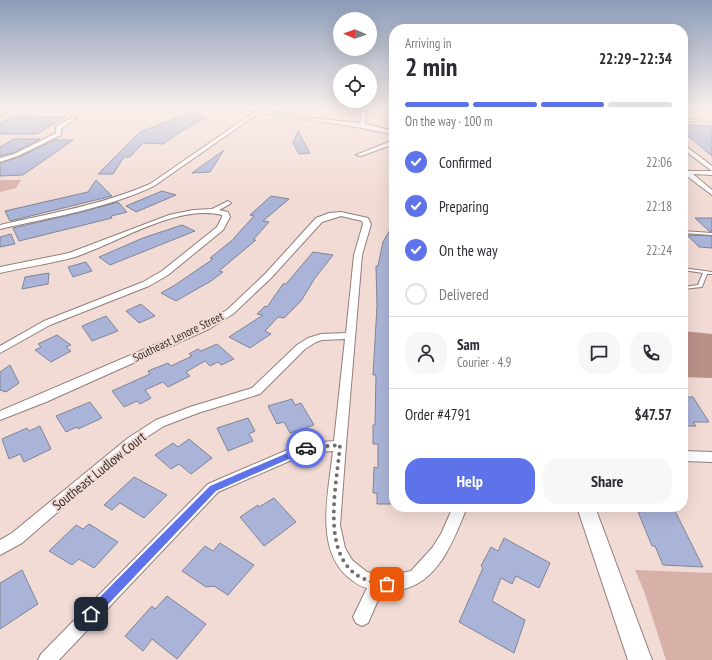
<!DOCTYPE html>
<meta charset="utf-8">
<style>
:root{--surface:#fff;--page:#f7f7f7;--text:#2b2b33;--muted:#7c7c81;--line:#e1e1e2;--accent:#5e72e9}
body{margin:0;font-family:"PT Sans Narrow",sans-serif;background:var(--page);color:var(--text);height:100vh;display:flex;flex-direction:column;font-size:15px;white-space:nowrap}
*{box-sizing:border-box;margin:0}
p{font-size:13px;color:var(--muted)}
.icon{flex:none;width:22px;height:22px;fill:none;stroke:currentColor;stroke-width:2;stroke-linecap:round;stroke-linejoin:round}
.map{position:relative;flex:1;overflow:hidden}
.panel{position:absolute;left:389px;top:24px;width:299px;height:488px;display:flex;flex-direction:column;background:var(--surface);border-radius:16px;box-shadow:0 4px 16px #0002}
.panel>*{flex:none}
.needle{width:26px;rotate:272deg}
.controls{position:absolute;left:333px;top:12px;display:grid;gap:8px}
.controls a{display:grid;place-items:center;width:44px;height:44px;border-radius:50%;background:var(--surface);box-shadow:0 4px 16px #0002;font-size:20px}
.pin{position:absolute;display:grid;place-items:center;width:34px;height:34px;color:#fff;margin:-17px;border-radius:8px;box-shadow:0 2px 6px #0006}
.courier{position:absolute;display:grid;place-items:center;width:40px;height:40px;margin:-20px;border:3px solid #5e72e9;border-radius:50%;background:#fff;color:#222;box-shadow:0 1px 5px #0007}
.summary em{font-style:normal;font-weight:600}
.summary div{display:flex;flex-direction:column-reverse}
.summary{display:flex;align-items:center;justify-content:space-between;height:68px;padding:0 16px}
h1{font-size:26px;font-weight:600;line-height:30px}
.bar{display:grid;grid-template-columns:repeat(4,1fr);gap:6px 4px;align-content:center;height:48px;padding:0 16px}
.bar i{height:5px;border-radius:3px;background:var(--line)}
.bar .active{background:var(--accent)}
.bar p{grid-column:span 4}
.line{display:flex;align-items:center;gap:10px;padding:0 16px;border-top:1px solid var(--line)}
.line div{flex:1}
.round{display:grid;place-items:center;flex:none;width:42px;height:42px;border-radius:16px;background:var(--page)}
ol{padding:0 16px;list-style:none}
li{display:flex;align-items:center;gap:12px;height:44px}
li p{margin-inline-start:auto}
li .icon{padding:4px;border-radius:50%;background:var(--accent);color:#fff;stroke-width:4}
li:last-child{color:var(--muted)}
li i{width:22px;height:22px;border:2px solid var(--line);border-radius:50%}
.action{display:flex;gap:8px;margin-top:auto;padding:8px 16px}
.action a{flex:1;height:46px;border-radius:16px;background:var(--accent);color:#fff;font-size:16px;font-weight:600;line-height:46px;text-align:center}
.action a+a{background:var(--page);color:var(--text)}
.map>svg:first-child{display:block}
.green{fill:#d7b0a7}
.forest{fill:#ba9188}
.building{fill:#aab4d8;stroke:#808596}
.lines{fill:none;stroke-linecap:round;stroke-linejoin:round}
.service-casing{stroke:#927e79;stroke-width:2}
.minor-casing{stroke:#927e79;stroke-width:2}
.tertiary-casing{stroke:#927e79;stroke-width:2}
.service{fill:#fff;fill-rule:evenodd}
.minor{fill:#fff;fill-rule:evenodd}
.tertiary{fill:#fff;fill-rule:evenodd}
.route{fill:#5e72e9}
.done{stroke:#796b68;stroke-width:4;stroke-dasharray:0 7.2}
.labels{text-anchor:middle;stroke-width:4;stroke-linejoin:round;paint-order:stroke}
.street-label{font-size:12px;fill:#382f2d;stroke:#f2dbd5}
.near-street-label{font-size:14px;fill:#382f2d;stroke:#f2dbd5}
</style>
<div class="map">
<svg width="712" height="660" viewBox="0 0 712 660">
<rect width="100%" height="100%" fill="#f2dbd5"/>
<path class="green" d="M0,180H21L16,188L0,192Z
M635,570L712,573V660H666L644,591Z"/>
<path class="forest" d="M683,331L712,334V378L683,377Z"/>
<path class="building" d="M189,113L207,117L185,129L163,144L143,143L130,157H124L113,174H98L140,132Z
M14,116L65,117L37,134H0V123Z
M683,125L712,126V156L683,132Z
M298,131L310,153L299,154L293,143Z
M14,139H40L13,153L0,156V147Z
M55,140H73L23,175L0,176V163L19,157Z
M224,150L210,172L192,173Z
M96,180L112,196L10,221L5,211L88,192Z
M162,191L176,195L136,212L126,206Z
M271,196L289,199L263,221L269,222L253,240H256L219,271L223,272L211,281L176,301L161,293L175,285L213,259L210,258L235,238H234L254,216L250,215Z
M118,202L127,212L111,216L112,218L19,241L13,228L78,213Z
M695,218H712V232L709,231Z
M394,223V504H377V493H373L374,467L378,468V444H373V425H375L376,375H373L377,306L376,266H378L383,242Z
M182,225L195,231L110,265L99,257L143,238Z
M11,234L15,244L0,247V237Z
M687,235L712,236V248L699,247Z
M313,252L333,255L315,278L301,301L284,318L278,317L265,331L271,334L250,348L229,337L263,315L257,314L265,306L267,307L283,284H286Z
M86,262L92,271L73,277L68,267Z
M49,273L48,284L22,289L25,277Z
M141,304L155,316L139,323L126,311Z
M106,316L118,331L92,341L82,326Z
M57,335L71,345L66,347L71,351L51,362L35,350L41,347L38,344Z
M217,344L234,359L221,365L218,362L210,366L205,361L186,372L190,376L168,387L163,382L145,390L151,398L140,404L137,401L124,407L112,391L150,374L148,371L168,363L171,366L192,356L189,354L198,349L201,351Z
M10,365L19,383L6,392L0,390V372Z
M683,397H693L709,422H693L696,426H683Z
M292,399L295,405L301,403L314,425L290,433L284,422L277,424L268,406Z
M90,402L102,418L78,429L77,427L66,432L56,416Z
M248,418L255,431L249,434L253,441L228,451L217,428Z
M40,426L51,449L24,462L20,454L9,459L2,439L27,428L29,431Z
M189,439L212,458L191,474L179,464L171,469L155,455L173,443L178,447Z
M134,477L167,495L144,518L120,503L112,510L104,505Z
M274,498L296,522L264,546L240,517L258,505L259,507Z
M636,507H673L703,567L663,565L655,546H652Z
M89,524L118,542L94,568L79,559L72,565L49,551L76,525L83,529Z
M504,538L550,563L539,588L516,576L512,584L501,578L492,601L525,620L514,653L459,622L483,568L481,566L491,547L498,551Z
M220,543L254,565L228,595L214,586L206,587L182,571L205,546L213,551Z
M22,570L38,604L0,629V583Z
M167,596L206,624L177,659L152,639L143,651L125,636L152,606L155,609Z"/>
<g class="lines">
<g class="service-casing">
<path id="service" d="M683,231L712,233V235L683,233Z
M683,268L712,272V274H707L702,287L683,289V287L698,285L703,273L683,270Z"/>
</g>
<g class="minor-casing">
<path id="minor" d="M9,107H14L0,116V113Z
M238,107H247L300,117L360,123L363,107H367L365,124L394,131V135C350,124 305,120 260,112L154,186C105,209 52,217 0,229V225C51,213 102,205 150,184L256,111Z
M72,117L76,118L61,129V135L18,156L0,162V158L14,154L56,133V127Z
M699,119L697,121L683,122V120Z
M394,140V144L361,156L356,155Z
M683,144L712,166V171L683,149Z
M683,171H712V175L693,174L712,190V195L683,173Z
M228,201L231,203L230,204L219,210L228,212L230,217L223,230L168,275L149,286L50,325L0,353V346L44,321L143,282L162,271L217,227L222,217V215C176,204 118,243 75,257C50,264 25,267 0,273V267L69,253L169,215L193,210L212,209Z
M341,212L368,218L371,224L362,255L346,445L340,525L345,548L352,560L367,572L387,576L411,571L432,548L441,534L453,507H467C454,539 439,583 400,590C394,591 388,592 382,591L368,623L362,626L356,623L353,617L367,588C359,586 354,582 348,577C314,548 329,490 333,451L308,453L218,492L59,660H38L41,654L208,484L301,444L334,441L345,339L322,340L316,342L305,349L260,394L198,413L164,426L136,444L22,543L0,555V540L12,533L128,438L156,420L190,407L252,388L297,345L308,338L321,334L346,333L354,255L363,224L362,221L341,216L322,222L271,278L233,314L209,329L46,402L0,420V411L201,325L227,310L265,274L316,218L329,213Z
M683,451L712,452V462L683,461Z"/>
</g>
<g class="tertiary-casing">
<path id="tertiary" d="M577,507H595L652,660H628Z"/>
</g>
<use href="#service" class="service"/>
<use href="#minor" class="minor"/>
<use href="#tertiary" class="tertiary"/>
</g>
<linearGradient id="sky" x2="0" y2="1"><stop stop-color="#8b9cb8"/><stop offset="0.54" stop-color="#f9efec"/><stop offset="1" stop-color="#f9efec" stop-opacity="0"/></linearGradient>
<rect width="712" height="199" fill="url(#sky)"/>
<path class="route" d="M306,445L309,446V450L216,491L95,618L91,620L87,618L85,614L87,610L210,486Z"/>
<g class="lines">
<path class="done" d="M306,448L340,445C336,494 314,580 387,584"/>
</g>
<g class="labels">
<g class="street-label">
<text transform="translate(178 337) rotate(-26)" y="4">Southeast Lenore Street</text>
</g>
<g class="near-street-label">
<text transform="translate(99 471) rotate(-39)" y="5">Southeast Ludlow Court</text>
</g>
</g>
</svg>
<div class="controls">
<a><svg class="needle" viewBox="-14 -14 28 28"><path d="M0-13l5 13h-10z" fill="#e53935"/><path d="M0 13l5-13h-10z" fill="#7c7c81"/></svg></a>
<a><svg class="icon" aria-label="locate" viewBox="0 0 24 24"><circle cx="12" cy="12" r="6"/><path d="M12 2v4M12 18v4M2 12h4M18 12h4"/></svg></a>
</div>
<div class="pin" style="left:387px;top:584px;background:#ea580c"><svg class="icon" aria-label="bag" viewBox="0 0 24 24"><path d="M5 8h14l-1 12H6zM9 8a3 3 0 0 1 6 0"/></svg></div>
<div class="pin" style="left:91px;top:614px;background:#1f2937"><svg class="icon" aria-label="home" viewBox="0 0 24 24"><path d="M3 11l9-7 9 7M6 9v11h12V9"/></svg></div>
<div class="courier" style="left:306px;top:448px"><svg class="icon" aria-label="car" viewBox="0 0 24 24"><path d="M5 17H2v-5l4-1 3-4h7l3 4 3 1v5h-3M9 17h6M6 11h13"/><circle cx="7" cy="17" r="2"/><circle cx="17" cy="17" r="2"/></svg></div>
<section class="panel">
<div class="summary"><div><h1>2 min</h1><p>Arriving in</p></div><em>22:29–22:34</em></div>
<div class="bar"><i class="active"></i><i class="active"></i><i class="active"></i><i></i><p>On the way · 100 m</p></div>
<ol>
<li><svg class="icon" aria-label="check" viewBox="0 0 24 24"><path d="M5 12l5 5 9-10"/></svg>Confirmed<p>22:06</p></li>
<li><svg class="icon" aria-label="check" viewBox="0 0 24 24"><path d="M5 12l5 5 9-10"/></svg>Preparing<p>22:18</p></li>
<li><svg class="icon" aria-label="check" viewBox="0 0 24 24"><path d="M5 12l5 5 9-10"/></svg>On the way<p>22:24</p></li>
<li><i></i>Delivered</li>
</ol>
<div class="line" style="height:72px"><a class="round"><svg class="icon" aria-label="person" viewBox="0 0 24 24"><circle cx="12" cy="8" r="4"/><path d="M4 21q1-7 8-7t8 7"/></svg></a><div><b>Sam</b><p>Courier · 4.9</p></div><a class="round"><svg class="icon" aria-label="chat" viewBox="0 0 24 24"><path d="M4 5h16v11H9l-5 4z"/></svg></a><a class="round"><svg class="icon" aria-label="phone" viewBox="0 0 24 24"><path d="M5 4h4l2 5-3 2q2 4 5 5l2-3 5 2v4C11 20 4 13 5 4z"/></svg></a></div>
<div class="line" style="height:52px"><div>Order #4791</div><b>$47.57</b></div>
<div class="action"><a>Help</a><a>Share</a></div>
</section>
</div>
